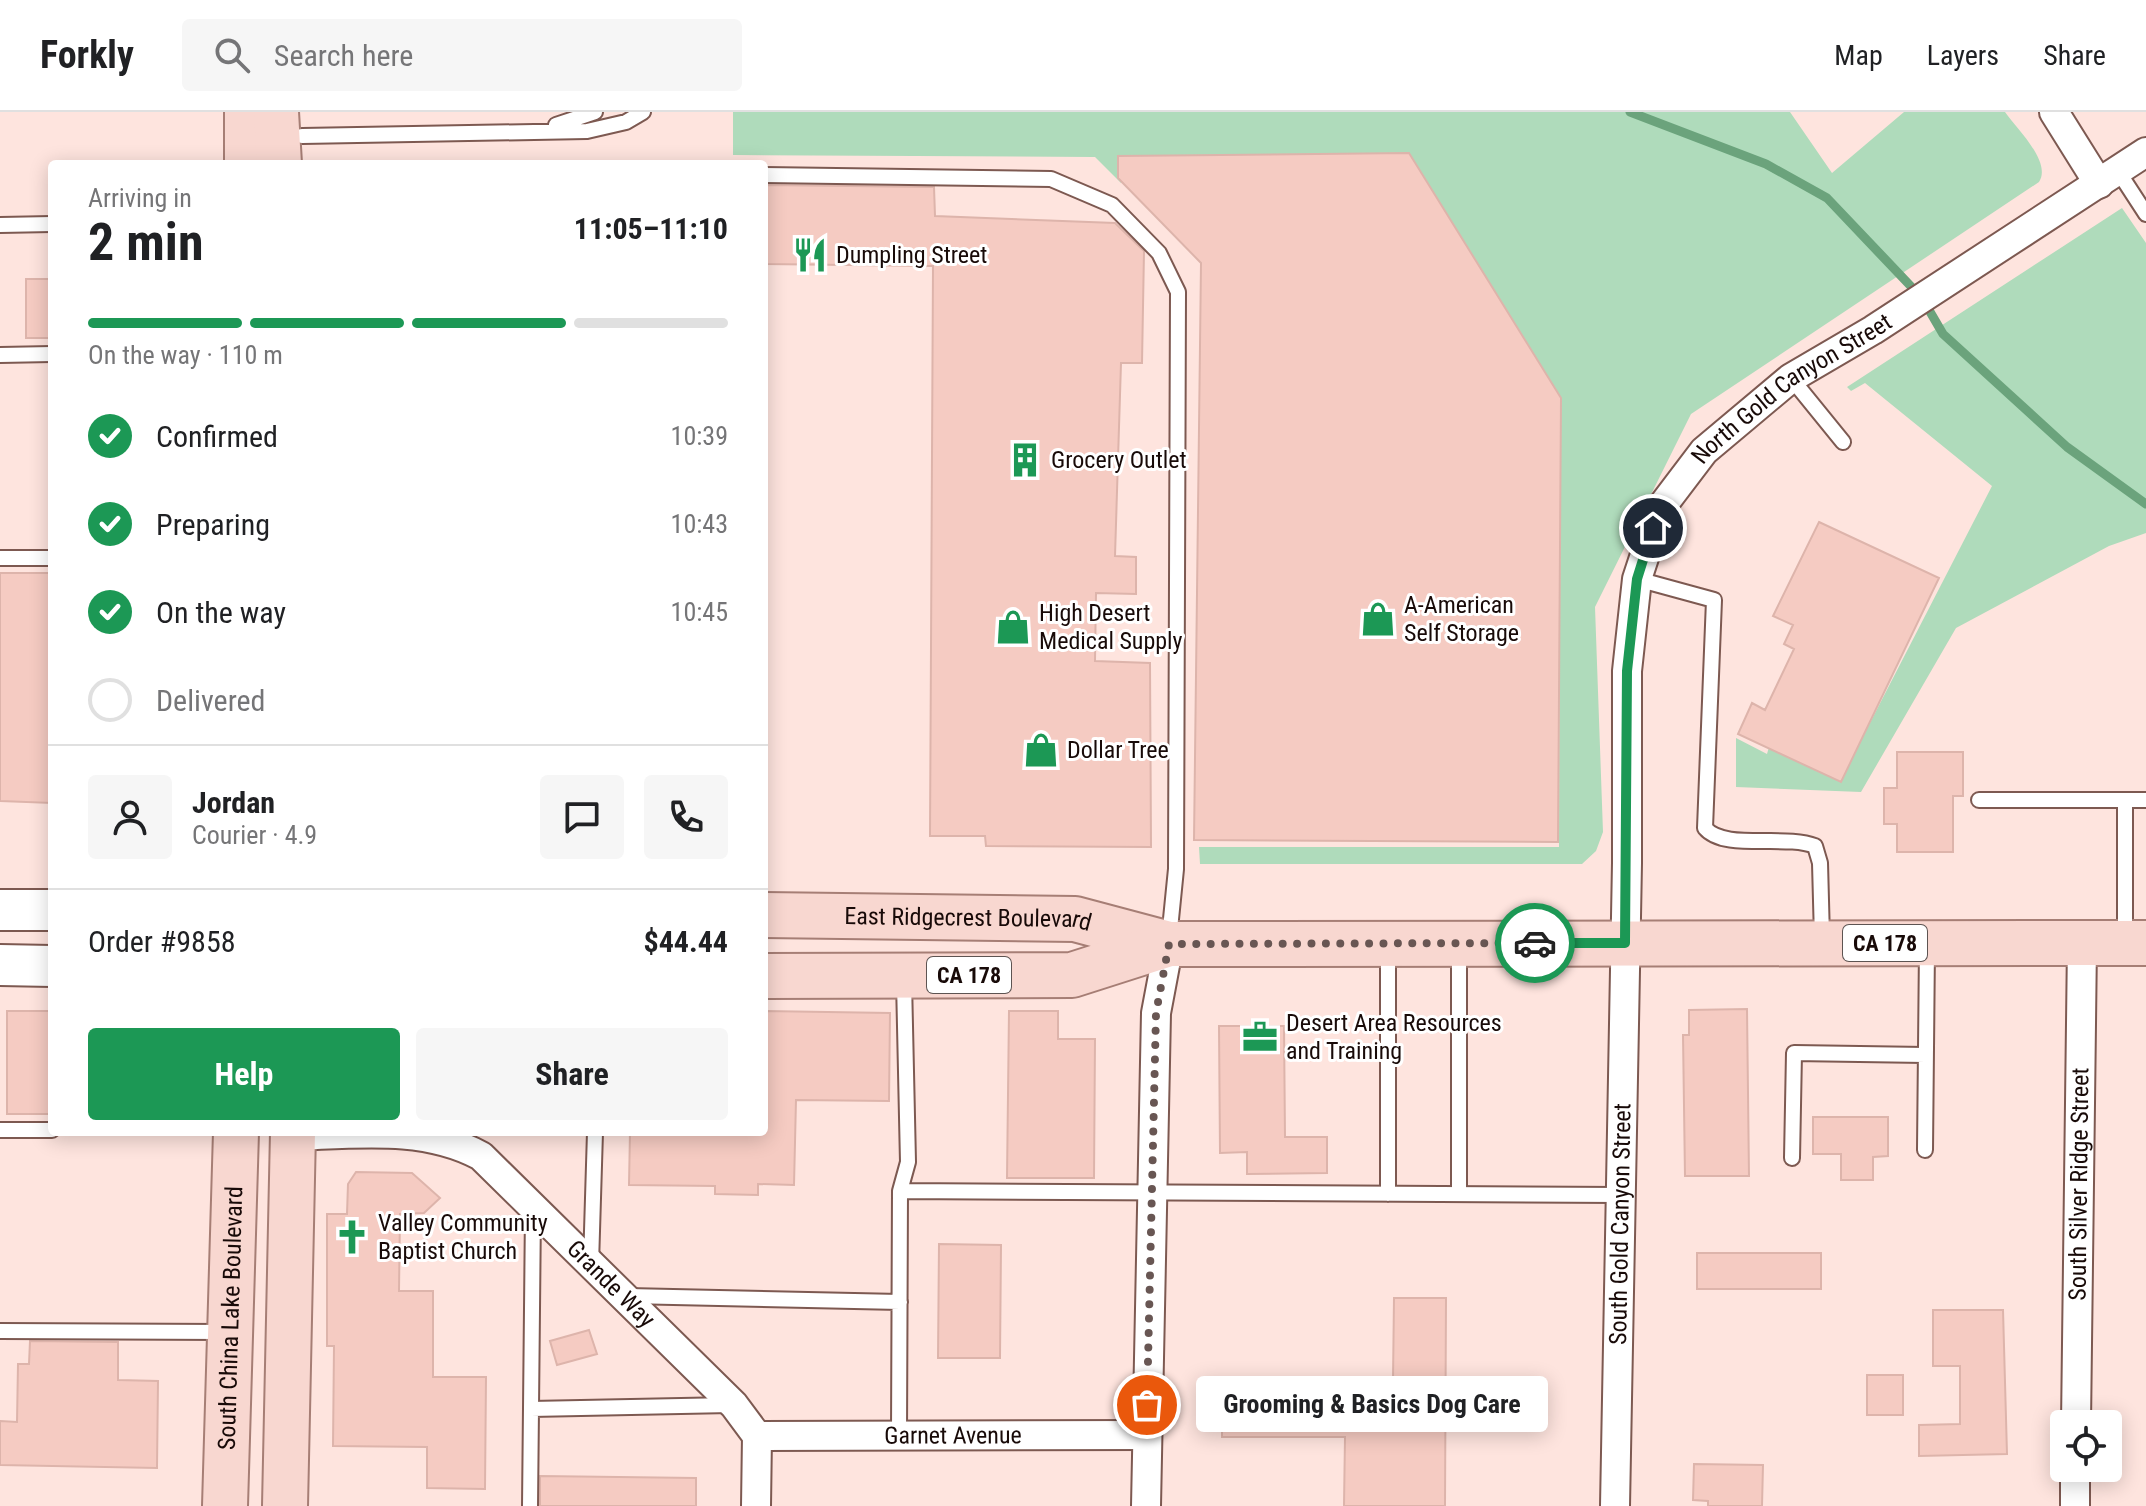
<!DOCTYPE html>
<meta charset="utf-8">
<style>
:root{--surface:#fff;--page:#f6f6f6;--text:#202124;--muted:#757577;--line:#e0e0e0;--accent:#1c9855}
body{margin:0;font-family:"Roboto Condensed",sans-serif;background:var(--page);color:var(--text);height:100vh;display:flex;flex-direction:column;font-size:30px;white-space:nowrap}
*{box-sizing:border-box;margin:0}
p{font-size:26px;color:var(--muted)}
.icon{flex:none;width:44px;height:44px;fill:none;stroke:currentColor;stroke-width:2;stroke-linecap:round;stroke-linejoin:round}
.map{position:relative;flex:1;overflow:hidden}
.side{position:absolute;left:48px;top:48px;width:720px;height:976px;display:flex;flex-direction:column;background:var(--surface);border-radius:8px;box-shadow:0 4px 20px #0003}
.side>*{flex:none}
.buttons{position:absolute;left:2050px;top:1298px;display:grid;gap:16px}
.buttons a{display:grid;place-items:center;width:72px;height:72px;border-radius:8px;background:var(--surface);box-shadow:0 4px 20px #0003;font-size:40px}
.pin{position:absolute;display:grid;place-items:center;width:68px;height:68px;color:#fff;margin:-34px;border:4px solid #fff;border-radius:50%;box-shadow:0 2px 8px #0007}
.courier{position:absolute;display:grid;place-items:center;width:80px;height:80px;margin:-40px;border:6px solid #1c9855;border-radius:50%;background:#fff;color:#222;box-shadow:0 2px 10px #0007}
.bubble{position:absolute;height:56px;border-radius:8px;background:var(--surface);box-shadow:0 4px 20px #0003;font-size:26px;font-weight:700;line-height:56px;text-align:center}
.head em{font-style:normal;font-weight:700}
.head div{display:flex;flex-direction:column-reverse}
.head{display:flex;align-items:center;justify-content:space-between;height:136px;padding:0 40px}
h1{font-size:52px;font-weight:700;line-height:60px}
.bar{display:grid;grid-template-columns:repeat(4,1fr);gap:12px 8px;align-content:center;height:96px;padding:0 40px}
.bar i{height:10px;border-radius:6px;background:var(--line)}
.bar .selected{background:var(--accent)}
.bar p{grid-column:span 4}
.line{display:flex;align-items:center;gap:20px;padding:0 40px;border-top:2px solid var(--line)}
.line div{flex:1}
.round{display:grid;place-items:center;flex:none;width:84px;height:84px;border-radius:8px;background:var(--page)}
ol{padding:0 40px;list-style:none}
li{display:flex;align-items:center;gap:24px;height:88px}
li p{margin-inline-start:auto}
li .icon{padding:8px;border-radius:50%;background:var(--accent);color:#fff;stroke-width:4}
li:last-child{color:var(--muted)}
li i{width:44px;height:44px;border:4px solid var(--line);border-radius:50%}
.cta{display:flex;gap:16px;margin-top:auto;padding:16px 40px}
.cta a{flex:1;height:92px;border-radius:8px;background:var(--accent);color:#fff;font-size:32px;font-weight:700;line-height:92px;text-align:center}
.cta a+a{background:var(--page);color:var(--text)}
header{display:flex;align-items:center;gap:48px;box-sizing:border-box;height:112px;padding:0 40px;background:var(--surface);border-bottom:2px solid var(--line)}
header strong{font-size:38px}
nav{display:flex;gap:44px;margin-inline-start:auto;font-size:28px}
.search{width:560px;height:72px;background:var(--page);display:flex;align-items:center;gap:20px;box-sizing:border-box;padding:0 28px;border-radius:8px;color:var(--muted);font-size:30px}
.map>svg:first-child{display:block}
.green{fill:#afdbbb}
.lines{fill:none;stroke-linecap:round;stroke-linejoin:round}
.stream{stroke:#6ba37c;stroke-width:9}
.building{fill:#f5cbc2;stroke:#ddb4ab;stroke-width:2}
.lane-casing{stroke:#7d5951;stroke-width:18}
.street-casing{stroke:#7d5951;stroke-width:32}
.secondary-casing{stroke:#7d5951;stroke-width:44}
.primary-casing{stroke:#a67e75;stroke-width:48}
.lane{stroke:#fff;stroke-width:14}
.street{stroke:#fff;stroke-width:28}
.secondary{stroke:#fff;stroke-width:40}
.primary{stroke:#f8d7d0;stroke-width:44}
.done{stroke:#685653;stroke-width:8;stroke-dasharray:0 14.4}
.route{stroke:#1c9855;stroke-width:10}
.labels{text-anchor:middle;stroke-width:6;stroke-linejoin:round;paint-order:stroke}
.shield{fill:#fff;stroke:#5d5452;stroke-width:2}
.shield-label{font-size:22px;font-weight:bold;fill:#180a08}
.poi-label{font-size:24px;fill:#180a08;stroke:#fff;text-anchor:start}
.street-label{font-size:24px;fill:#180a08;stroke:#fff}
</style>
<header>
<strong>Forkly</strong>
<div class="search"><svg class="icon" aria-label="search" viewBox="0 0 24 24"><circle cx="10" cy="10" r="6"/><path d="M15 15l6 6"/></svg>Search here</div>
<nav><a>Map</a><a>Layers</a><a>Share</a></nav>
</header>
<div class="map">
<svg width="2146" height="1394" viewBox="0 0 2146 1394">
<rect width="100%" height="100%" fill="#fee4de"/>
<path class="green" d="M733,0H1790L1832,61L1904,0H2005C2017,17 2052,50 2039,70L1691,302L1595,495L1603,720L1596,739L1582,752H1200L1199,735H1559L1560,286L1401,45L1121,44V71L1095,45L733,43Z
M2122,96L2146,131V421L2109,434L1956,516L1861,680L1736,675V626L1767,642L1769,635L1841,667L1992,374L1865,271L1851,279L1847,275Z"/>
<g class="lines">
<path class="stream" d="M1630,0L1766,52L1827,86L1922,186L1943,222L2067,335L2146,392"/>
</g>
<path class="building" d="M1409,41L1561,286L1558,730L1194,728L1201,151L1118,66V44Z
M764,73L934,75L935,104L1115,111L1144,139L1142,251H1121L1115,444L1136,445V482L1096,481L1095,549L1150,551L1151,735L986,734L985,724H930L933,154L764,152Z
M26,167H52V226H26Z
M1819,410L1939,466L1841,670L1738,622L1752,591L1765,598L1794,537L1784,532L1793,513L1773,504Z
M0,461H52V691L0,689Z
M1897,640H1963V684H1953V740H1897V712H1884V676H1897Z
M1747,897L1749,1064H1685L1683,923H1689V898Z
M7,899H52V1002H7Z
M764,899L890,901L889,989L796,988L794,1073L758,1072V1083L715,1082V1074L629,1073L630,1020H764Z
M1009,899H1058V927H1095L1094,1066H1007Z
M1219,914H1284L1285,1025H1327V1061L1247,1062V1040L1220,1041Z
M1813,1005H1888V1044L1873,1045V1068H1841V1042H1813Z
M356,1060L412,1061L440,1086L424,1101L400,1102L399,1179H433V1265H486L485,1377L427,1376V1335L333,1334L334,1234H327V1102H347L348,1072Z
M939,1132L1001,1133L1000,1246H938Z
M1697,1141H1821V1177H1697Z
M1394,1186H1446L1445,1394H1344L1345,1325H1222V1267L1393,1268Z
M1933,1198H2003L2007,1342L1919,1344V1313L1960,1312V1254H1933Z
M589,1218L597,1242L557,1253L550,1229Z
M30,1229L118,1230V1268L158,1269L157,1356L0,1353V1309L17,1310L18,1252H29Z
M1867,1263H1903V1303H1867Z
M1694,1352L1763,1353L1762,1394H1708V1389L1693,1388Z
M540,1364L696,1366V1394H540Z"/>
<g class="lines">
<g class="lane-casing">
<path id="lane" d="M556,13L595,0
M302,24L587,19L626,10L643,0
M2118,59L2146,102
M764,63L1051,67L1112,93L1159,141L1178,180L1176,757L1169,827
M0,113L52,112
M0,243L52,242
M1791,266L1843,330
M0,446H52
M1637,467L1714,488L1705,716C1724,739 1785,722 1815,734L1820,751L1822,826
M1979,688H2146
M2125,688V828
M1459,835V1081
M0,1018H52
M1925,1038L1927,835
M1792,1046L1794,941L1925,943
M900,1079L1620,1083
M1388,1082V836
M591,1152L595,1020
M628,1184L900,1190
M0,1219L225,1220
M531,1297L731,1293
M899,1324L900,1079L908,1050L904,869
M530,1394L533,1098"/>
</g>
<g class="street-casing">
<g id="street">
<path d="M2054,0L2099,72"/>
<path id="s1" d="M293,1024C356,1022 424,1013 481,1044L734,1293L757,1324L756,1394"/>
<path id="s2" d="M2076,1312L2082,831"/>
<path id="s3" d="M757,1324L1147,1323"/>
<path d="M1146,1394L1156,901L1169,832"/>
<path id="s4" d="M1615,1394L1627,751V559L1637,467L1660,397L1704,339L1791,266L1873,218L2146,40"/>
<path d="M2075,1394V1356"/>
</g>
</g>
<g class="secondary-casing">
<path id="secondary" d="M0,798H52
M0,853L52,854"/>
</g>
<g class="primary-casing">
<g id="primary">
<path d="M247,0V52"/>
<path d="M276,0L279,52"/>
<path id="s5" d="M764,803L1075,807L1169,832L2146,831"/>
<path d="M764,864L1072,863L1169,832"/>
<path id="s6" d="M225,1394L236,1020"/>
<path d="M285,1394L293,1020"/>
</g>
</g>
<use href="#lane" class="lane"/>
<use href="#street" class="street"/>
<use href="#secondary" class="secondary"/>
<use href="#primary" class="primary"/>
</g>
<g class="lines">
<path class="done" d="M1147,1293L1156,901L1169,832L1535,831"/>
<path class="route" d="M1535,831H1625L1627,559L1637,467L1653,416"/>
</g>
<defs>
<g id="restaurant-bare" transform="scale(2.76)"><path d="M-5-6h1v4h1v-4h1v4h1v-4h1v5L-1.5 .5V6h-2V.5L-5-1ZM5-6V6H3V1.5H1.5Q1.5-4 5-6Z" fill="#1c9855" stroke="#fff" stroke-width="2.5" paint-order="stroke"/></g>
<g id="building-bare" transform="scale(2.76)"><path d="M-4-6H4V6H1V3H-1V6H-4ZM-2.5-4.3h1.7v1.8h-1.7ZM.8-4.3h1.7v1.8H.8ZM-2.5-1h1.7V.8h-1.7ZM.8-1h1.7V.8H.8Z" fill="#1c9855" stroke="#fff" stroke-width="2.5" paint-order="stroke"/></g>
<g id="shop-bare" transform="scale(2.76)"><path d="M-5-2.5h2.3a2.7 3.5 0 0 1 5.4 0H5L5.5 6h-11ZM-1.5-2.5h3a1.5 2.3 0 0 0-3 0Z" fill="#1c9855" stroke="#fff" stroke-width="2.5" paint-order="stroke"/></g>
<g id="office-bare" transform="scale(2.76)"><path d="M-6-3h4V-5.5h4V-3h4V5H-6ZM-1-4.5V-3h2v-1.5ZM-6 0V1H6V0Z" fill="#1c9855" stroke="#fff" stroke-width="2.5" paint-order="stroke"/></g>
<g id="church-bare" transform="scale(2.76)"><path d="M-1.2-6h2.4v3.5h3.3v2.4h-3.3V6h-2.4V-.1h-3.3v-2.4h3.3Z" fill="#1c9855" stroke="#fff" stroke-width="2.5" paint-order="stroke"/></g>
</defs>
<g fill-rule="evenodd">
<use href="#restaurant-bare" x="810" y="143"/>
<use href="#building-bare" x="1025" y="348"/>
<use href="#shop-bare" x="1378" y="507"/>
<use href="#shop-bare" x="1013" y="515"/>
<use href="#shop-bare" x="1041" y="638"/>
<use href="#office-bare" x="1260" y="925"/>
<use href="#church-bare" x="352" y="1125"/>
</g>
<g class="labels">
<g class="shield">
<rect x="1843" y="813" width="84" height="36" rx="6"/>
<rect x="927" y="845" width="84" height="36" rx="6"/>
</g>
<g class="shield-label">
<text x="1885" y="839">CA 178</text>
<text x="969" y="871">CA 178</text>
</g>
<g class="poi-label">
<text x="836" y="151">Dumpling Street</text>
<text x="1051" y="356">Grocery Outlet</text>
<text x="1404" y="501">A-American<tspan x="1404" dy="28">Self Storage</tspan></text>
<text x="1039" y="509">High Desert<tspan x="1039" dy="28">Medical Supply</tspan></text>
<text x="1067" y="646">Dollar Tree</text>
<text x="1286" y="919">Desert Area Resources<tspan x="1286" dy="28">and Training</tspan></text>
<text x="378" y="1119">Valley Community<tspan x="378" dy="28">Baptist Church</tspan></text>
</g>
<g class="street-label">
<text dy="8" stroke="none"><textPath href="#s4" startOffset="1182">North Gold Canyon Street</textPath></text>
<text dy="8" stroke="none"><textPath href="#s5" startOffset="204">East Ridgecrest Boulevard</textPath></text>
<text dy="8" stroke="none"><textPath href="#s2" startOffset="240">South Silver Ridge Street</textPath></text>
<text dy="8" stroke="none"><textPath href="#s4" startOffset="282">South Gold Canyon Street</textPath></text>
<text dy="8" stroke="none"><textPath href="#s1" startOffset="374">Grande Way</textPath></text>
<text dy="8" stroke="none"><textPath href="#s6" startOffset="188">South China Lake Boulevard</textPath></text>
<text dy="8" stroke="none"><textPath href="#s3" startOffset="196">Garnet Avenue</textPath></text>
</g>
</g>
</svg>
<div class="buttons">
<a><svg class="icon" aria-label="locate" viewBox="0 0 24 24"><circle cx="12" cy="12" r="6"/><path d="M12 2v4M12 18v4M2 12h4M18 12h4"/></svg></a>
</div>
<div class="pin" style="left:1147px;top:1293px;background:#ea580c"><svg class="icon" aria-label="bag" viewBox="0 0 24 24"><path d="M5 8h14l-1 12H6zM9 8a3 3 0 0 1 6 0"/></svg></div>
<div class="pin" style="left:1653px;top:416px;background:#1f2937"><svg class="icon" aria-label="home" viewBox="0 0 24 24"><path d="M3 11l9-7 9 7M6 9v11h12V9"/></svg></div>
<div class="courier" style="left:1535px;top:831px"><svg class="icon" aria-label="car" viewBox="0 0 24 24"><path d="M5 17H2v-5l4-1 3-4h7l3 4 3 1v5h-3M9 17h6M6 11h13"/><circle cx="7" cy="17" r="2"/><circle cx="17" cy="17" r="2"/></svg></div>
<div class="bubble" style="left:1196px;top:1264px;width:352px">Grooming &amp; Basics Dog Care</div>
<section class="side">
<div class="head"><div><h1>2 min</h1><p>Arriving in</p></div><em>11:05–11:10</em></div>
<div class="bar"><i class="selected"></i><i class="selected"></i><i class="selected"></i><i></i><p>On the way · 110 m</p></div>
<ol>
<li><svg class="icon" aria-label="check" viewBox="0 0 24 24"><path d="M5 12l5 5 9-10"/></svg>Confirmed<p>10:39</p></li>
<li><svg class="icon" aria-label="check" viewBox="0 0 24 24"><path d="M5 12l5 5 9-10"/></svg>Preparing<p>10:43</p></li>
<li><svg class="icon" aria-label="check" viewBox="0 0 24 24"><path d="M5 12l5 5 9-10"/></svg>On the way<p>10:45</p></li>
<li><i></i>Delivered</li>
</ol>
<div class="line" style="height:144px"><a class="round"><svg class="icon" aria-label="person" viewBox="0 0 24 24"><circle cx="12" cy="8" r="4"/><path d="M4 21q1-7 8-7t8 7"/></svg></a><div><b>Jordan</b><p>Courier · 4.9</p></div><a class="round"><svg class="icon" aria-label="chat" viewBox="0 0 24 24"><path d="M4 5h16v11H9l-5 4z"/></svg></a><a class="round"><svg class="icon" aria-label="phone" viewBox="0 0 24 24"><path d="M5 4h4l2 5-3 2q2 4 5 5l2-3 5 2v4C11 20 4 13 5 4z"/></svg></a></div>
<div class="line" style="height:104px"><div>Order #9858</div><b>$44.44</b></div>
<div class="cta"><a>Help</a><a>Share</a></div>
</section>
</div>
